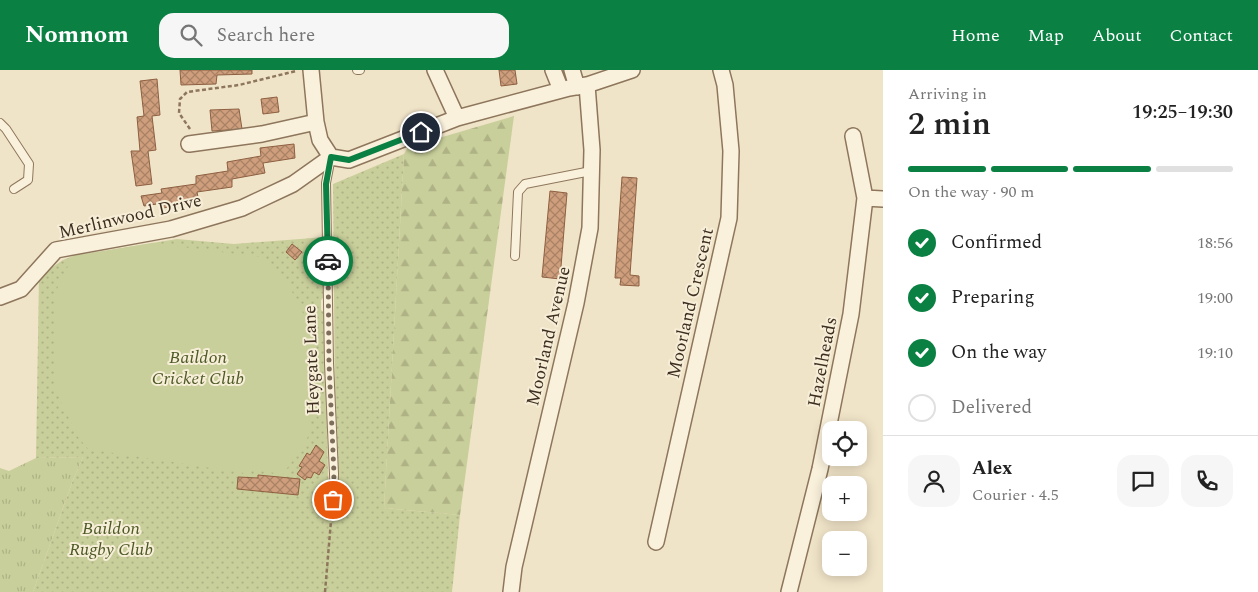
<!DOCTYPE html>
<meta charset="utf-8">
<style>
:root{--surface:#fff;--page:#f6f6f6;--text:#222;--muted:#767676;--line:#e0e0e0;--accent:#0b8043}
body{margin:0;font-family:Spectral,serif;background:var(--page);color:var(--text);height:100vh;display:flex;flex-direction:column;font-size:19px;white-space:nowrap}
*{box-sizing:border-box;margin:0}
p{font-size:16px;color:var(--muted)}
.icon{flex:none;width:28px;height:28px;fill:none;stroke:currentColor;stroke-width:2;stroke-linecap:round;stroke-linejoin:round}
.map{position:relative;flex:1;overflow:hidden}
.sheet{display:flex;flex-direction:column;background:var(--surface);width:375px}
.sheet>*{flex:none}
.buttons{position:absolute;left:822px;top:351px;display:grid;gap:10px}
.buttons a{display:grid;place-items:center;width:45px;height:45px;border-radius:10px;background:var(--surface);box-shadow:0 2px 12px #0003;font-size:25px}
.pin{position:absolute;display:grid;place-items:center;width:42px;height:42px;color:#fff;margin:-21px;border:2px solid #fff;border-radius:50%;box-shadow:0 1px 5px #0007}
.courier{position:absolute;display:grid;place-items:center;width:50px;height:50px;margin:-25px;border:4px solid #0b8043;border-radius:50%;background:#fff;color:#222;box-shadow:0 1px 6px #0007}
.headline em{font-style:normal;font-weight:600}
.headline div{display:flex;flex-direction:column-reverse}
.headline{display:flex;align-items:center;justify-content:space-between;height:85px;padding:0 25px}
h1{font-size:32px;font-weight:600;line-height:38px}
.bar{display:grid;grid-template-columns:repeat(4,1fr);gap:8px 5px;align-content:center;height:60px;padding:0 25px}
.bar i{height:6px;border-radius:4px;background:var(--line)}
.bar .on{background:var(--accent)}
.bar p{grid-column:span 4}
.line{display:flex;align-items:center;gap:12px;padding:0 25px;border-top:1px solid var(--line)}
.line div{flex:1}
.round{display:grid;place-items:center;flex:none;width:52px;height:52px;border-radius:15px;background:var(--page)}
ol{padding:0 25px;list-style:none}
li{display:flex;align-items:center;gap:15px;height:55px}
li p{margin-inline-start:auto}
li .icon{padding:5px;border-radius:50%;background:var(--accent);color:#fff;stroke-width:4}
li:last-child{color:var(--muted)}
li i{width:28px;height:28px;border:2px solid var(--line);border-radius:50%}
header{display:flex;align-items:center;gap:30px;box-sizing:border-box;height:70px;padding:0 25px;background:var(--accent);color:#fff}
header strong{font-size:24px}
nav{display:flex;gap:28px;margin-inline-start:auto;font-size:18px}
.search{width:350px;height:45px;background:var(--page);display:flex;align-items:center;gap:12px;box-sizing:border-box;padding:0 18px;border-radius:15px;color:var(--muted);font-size:19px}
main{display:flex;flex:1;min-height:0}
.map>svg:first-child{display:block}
.grass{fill:url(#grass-tufts)}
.forest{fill:url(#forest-firs)}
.park{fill:url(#park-dots)}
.pitch{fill:#c9cf9b}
.building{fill:url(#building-cross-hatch);stroke:#8d5f41}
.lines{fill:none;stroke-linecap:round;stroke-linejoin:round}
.lane-casing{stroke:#8d765c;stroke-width:10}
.street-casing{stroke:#8d765c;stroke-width:18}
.path{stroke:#8d765c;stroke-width:2.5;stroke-dasharray:4 2.5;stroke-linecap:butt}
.lane{stroke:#faf1dc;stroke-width:8}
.street{stroke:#faf1dc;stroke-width:15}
.done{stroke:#7c6e5b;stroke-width:5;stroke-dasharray:0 9}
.route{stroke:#0b8043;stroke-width:6}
.labels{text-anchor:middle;stroke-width:4;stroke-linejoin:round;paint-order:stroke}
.street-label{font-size:18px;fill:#3d2e20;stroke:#f7eed8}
.park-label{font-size:18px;font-style:italic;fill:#4d5a26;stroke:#f7eed8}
</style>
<header>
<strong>Nomnom</strong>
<div class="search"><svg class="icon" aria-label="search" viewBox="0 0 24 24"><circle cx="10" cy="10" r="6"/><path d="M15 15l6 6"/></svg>Search here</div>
<nav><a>Home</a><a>Map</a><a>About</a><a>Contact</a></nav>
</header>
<main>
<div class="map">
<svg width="883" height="522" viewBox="0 0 883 522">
<defs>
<pattern id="grass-tufts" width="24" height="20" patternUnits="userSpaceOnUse" patternTransform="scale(1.25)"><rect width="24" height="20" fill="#c9cf9b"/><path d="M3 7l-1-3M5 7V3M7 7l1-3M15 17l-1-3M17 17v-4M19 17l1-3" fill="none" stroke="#aeb285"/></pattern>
<pattern id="forest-firs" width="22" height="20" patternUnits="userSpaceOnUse" patternTransform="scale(1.25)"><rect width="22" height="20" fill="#c9cf9b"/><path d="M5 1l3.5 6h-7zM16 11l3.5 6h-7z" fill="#aeb285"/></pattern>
<pattern id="park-dots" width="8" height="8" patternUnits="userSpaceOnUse" patternTransform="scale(1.25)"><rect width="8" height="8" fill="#c9cf9b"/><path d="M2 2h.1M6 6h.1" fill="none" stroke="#aeb285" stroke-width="1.8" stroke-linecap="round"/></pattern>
<pattern id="building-cross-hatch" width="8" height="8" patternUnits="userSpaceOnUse" patternTransform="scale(1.25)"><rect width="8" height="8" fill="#cf9f7d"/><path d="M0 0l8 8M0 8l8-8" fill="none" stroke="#a98266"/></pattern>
</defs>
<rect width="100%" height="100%" fill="#f0e4c8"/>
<path class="grass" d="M83,387L73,410L33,522H0V398L9,401L36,388Z"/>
<path class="forest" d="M514,46L460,445L384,438L404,84L408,77Z"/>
<path class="park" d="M404,84L384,438L460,445L452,522H33L73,410L83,387L36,388L39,206L63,190L73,186L177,169L234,174L326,167L325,226L321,230V240L325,243L328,407L331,440L337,434L335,343L333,114Z"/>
<path class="pitch" d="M153,173L259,187L285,208L308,253L314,318L310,362L305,373L283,404L252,400L250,404L88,379L78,367L55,319L56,221L73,186Z"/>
<path class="building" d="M180,0H252V4L217,5L216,14L181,15Z
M499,0H515L517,14L501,16Z
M157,9L160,45L152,46L156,80L148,81L152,114L136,116L131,81H140L137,47L144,46L140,11Z
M277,27L279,42L263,44L261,29Z
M239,39L242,59L212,61L210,40Z
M294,74L295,88L263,93L265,103L232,109V117L197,122L199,132L163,138V133L144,136L141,126L162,123L161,119L196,114V106L228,101L227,92L261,86L260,78Z
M622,107L637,108L630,205L639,206V216L620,215L621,208H615Z
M550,121L567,123L560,209L542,207Z
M292,174L302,182L295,190L286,182Z
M316,375L324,382L319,391L325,395L319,405L314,402L311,408L307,407L305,410L297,404L302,397L299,396L307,383L310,385Z
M258,405L300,409L298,425L237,419L238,407L258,408Z"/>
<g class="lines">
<g class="lane-casing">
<path id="lane" d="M357,0H360
M0,53L6,59L29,94L28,110L14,119
M331,87L326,113L329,293L334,404L333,430
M515,186L518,122L525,114L591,101"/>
</g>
<g class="street-casing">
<path id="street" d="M311,0L316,52L320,70L331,87
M435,0L457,48
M553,0L561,20
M572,0L577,17
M189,74L262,64L316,52
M331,87L349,90L457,48L569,18L587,15L632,0
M865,128L883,129
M0,227L21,219L56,180L171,159L242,138L293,114L331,87
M656,472L729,148L731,81L725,15L721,0
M511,522L514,497L576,233L590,158L592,80L587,15
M789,522L820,399L851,244L865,128L853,66"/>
</g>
<path class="path" d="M190,59L179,43L180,29L187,22L239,15L296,1
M325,522L332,439"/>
<use href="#lane" class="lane"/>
<use href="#street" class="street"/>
</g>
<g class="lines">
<path class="done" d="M328,191L329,293L334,404L333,430"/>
<path class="route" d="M328,191L326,114L331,87L349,90L421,62"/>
</g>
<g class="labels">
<g class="street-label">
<text transform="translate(130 146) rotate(-13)" y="6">Merlinwood Drive</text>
<text transform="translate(690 233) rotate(-77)" y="6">Moorland Crescent</text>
<text transform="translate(548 266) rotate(-77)" y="6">Moorland Avenue</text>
<text transform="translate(311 290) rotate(-92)" y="6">Heygate Lane</text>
<text transform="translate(822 292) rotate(-79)" y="6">Hazelheads</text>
</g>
<g class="park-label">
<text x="198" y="293">Baildon<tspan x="198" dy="21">Cricket Club</tspan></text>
<text x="111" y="464">Baildon<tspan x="111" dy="21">Rugby Club</tspan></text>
</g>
</g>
</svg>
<div class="buttons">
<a><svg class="icon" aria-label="locate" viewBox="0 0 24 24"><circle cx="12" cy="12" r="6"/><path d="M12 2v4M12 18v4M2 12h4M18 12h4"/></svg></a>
<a>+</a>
<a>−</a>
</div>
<div class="pin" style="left:333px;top:430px;background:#ea580c"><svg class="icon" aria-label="bag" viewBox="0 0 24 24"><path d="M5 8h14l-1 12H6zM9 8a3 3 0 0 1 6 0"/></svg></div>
<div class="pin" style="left:421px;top:62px;background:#1f2937"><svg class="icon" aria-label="home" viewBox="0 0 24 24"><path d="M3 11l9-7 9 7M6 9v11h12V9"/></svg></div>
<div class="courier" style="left:328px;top:191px"><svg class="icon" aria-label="car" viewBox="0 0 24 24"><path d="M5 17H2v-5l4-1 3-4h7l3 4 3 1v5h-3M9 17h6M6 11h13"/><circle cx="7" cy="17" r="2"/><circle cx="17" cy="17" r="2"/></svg></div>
</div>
<section class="sheet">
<div class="headline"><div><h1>2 min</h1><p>Arriving in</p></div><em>19:25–19:30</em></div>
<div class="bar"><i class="on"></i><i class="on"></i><i class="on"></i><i></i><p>On the way · 90 m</p></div>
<ol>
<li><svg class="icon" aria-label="check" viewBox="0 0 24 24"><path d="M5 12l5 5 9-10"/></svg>Confirmed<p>18:56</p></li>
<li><svg class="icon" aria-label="check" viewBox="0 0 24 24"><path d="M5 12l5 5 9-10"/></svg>Preparing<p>19:00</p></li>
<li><svg class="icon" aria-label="check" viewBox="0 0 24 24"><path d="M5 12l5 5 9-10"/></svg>On the way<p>19:10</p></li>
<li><i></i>Delivered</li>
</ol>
<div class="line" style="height:90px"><a class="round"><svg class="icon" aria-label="person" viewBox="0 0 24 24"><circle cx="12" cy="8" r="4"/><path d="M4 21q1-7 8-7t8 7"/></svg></a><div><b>Alex</b><p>Courier · 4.5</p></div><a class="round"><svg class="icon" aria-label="chat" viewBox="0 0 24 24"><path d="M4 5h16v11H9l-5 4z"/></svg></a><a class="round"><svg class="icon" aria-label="phone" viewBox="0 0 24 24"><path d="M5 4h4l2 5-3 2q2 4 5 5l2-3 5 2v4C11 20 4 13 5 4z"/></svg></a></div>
</section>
</main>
